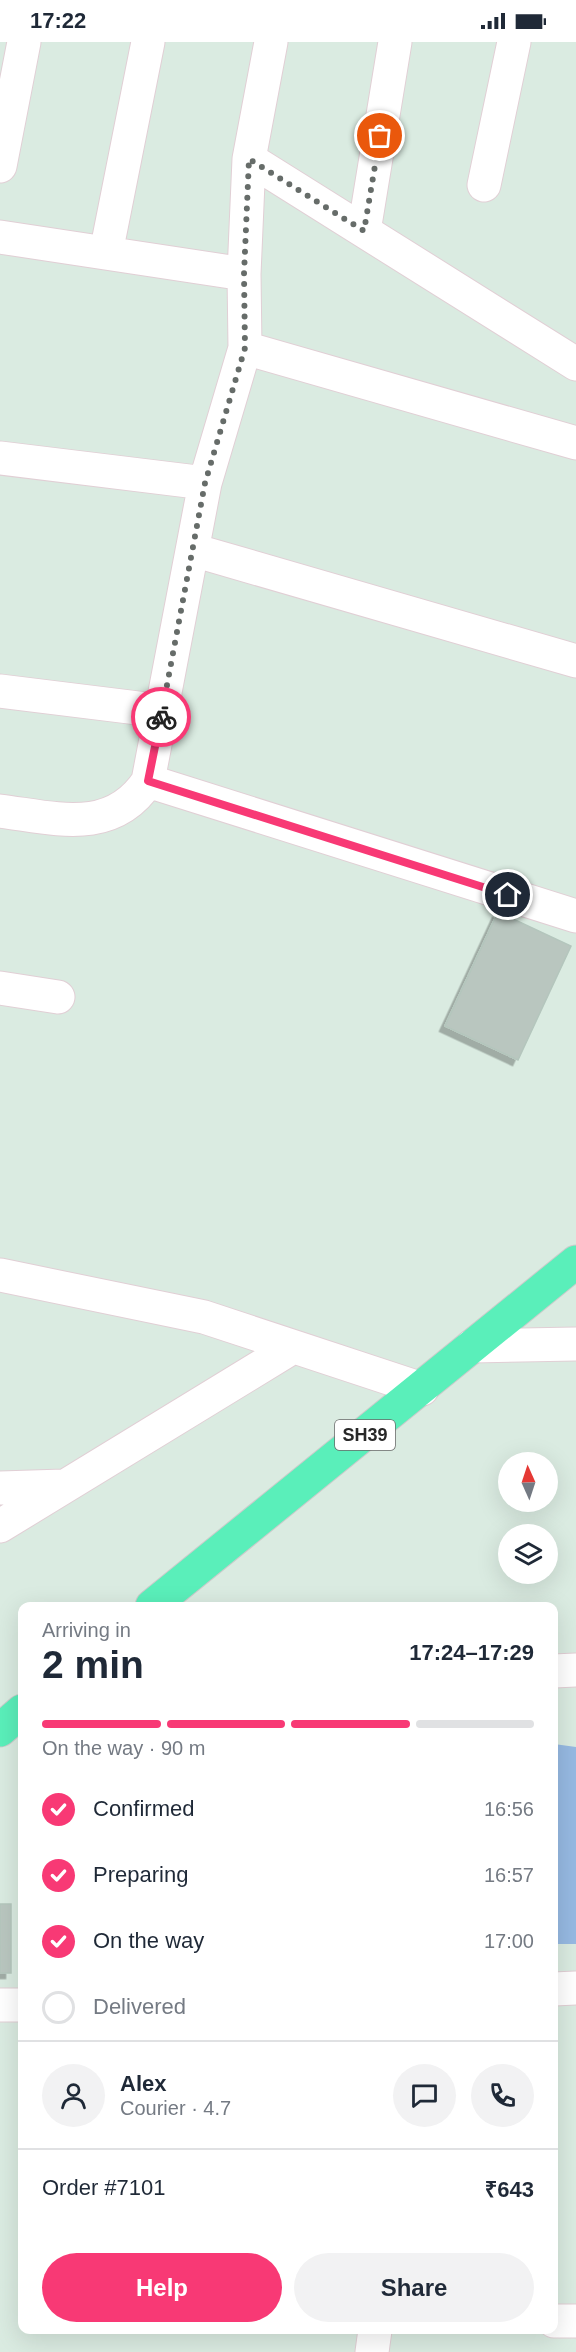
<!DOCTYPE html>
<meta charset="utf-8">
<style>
:root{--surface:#fff;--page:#f2f2f3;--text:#1f2937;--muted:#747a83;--line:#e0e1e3;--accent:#f83975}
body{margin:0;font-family:Arial,sans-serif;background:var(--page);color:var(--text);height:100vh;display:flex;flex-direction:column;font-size:22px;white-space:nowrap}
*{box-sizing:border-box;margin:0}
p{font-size:20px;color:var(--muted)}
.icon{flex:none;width:33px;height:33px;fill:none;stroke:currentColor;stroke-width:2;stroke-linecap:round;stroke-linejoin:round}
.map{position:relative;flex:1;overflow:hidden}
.sheet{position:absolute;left:18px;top:1560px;width:540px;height:732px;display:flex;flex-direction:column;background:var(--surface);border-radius:12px;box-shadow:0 6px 24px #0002}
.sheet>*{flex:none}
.needle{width:39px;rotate:357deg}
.controls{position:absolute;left:498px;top:1410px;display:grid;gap:12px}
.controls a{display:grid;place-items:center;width:60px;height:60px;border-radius:50%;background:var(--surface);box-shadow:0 6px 24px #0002;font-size:30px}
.pin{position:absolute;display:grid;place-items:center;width:51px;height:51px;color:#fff;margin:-26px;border:3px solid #fff;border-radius:50%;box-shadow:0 2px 6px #0007}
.courier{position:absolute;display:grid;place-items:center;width:60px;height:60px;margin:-30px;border:4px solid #f83975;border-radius:50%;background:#fff;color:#222;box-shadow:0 2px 8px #0007}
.summary em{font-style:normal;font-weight:600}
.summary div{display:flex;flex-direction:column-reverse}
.summary{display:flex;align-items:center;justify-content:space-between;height:102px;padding:0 24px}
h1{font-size:39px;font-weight:600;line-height:45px}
.bar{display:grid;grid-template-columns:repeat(4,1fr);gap:9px 6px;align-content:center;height:72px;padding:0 24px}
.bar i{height:8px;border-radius:4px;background:var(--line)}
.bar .on{background:var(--accent)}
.bar p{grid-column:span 4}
.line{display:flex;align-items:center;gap:15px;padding:0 24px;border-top:2px solid var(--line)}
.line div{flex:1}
.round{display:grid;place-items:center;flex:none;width:63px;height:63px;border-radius:32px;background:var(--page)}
ol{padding:0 24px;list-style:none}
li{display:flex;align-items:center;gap:18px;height:66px}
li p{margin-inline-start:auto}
li .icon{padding:6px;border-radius:50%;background:var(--accent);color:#fff;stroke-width:4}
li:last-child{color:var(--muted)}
li i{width:33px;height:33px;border:3px solid var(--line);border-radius:50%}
.primary-button{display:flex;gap:12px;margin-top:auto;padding:12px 24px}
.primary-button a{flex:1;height:69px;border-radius:36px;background:var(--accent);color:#fff;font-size:24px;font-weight:600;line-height:69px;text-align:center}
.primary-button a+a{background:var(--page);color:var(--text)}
.status{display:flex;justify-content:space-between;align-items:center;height:42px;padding:0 30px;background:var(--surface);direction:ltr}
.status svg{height:16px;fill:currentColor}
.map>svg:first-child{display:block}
.green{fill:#96b9e2}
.building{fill:#b9c6bf;stroke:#b4c6bd;stroke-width:1.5;filter:url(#shadow)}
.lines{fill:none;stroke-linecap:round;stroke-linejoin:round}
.minor-casing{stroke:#e1cfd5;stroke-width:35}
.major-casing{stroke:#cbcbcb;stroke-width:35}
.minor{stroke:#fff;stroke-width:33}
.major{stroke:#5aefba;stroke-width:33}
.done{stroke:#666c69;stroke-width:6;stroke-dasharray:0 10.8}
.route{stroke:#f83975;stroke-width:8}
.labels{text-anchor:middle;stroke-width:6;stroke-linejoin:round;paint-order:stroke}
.shield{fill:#fff;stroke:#686868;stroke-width:1.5}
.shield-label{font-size:18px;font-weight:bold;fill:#282828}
</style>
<div class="status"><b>17:22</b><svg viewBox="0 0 49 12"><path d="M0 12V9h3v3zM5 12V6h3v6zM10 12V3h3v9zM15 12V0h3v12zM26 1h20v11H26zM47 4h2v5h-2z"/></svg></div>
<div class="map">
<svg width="576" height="2310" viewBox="0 0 576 2310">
<defs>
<filter id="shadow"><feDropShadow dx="-5.5" dy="5.5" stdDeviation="0" flood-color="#0004"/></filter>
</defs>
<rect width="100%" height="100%" fill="#daebe1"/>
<path class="green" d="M554,1702L576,1705V1902H554Z"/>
<path class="building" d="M498,870L571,904L518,1018L445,984Z
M0,1862H11V1931H0Z"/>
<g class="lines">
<g class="minor-casing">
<path id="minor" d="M271,0L249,117L244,232L245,306L205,441L148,739L576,874
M249,117L576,322
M0,124L24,0
M484,143L514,0
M364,189L395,0
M0,195L244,232
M106,211L148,0
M245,306L576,401
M0,416L205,441
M193,508L576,619
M0,649L162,669
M0,769C55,776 112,794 148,739
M0,946L58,955
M0,1233L204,1275L422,1347
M472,1304L576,1302
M0,1446L64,1444
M0,1484L293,1305
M554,1629L576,1628
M554,1947L576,1946
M0,1963H22
M554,2279H576
M372,2310L375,2288"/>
</g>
<g class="major-casing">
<path id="major" d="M152,1564L576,1220
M0,1688L22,1669"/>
</g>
<use href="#minor" class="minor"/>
<use href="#major" class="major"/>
</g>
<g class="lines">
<path class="done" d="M161,675L205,441L245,306L244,232L249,117L364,189L380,94"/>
<path class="route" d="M161,675L148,739L508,853"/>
</g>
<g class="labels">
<rect class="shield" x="335" y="1378" width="60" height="30" rx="4.5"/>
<g class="shield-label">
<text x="365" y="1399">SH39</text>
</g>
</g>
</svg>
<div class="controls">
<a><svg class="needle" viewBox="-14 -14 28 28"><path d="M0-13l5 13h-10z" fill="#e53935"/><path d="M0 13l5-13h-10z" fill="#747a83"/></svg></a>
<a><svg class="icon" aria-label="layers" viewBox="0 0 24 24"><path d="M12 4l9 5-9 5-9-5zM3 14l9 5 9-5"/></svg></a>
</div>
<div class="pin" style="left:380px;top:94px;background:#ea580c"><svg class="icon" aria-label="bag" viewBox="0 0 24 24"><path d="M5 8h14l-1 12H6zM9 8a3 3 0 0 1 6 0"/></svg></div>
<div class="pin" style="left:508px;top:853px;background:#1f2937"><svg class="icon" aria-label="home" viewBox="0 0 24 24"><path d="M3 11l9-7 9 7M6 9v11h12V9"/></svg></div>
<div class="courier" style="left:161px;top:675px"><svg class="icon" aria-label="bike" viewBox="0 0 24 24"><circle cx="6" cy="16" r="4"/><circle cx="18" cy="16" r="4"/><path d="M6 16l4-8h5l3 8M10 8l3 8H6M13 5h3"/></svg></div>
<section class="sheet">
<div class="summary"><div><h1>2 min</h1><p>Arriving in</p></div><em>17:24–17:29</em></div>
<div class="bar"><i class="on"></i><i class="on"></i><i class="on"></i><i></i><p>On the way · 90 m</p></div>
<ol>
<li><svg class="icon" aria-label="check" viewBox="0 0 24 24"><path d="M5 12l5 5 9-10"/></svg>Confirmed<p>16:56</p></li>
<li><svg class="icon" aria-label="check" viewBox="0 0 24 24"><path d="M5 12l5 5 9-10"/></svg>Preparing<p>16:57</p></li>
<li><svg class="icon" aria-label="check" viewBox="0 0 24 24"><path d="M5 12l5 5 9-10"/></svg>On the way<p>17:00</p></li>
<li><i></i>Delivered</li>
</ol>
<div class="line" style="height:108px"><a class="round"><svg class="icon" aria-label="person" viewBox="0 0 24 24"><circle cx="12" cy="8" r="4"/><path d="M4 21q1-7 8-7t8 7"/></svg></a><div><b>Alex</b><p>Courier · 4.7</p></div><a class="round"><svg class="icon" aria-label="chat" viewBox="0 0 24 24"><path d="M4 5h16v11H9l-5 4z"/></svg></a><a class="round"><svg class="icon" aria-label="phone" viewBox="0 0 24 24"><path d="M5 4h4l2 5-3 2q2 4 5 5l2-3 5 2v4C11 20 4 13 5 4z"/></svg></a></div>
<div class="line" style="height:78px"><div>Order #7101</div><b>₹643</b></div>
<div class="primary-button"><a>Help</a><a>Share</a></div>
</section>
</div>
